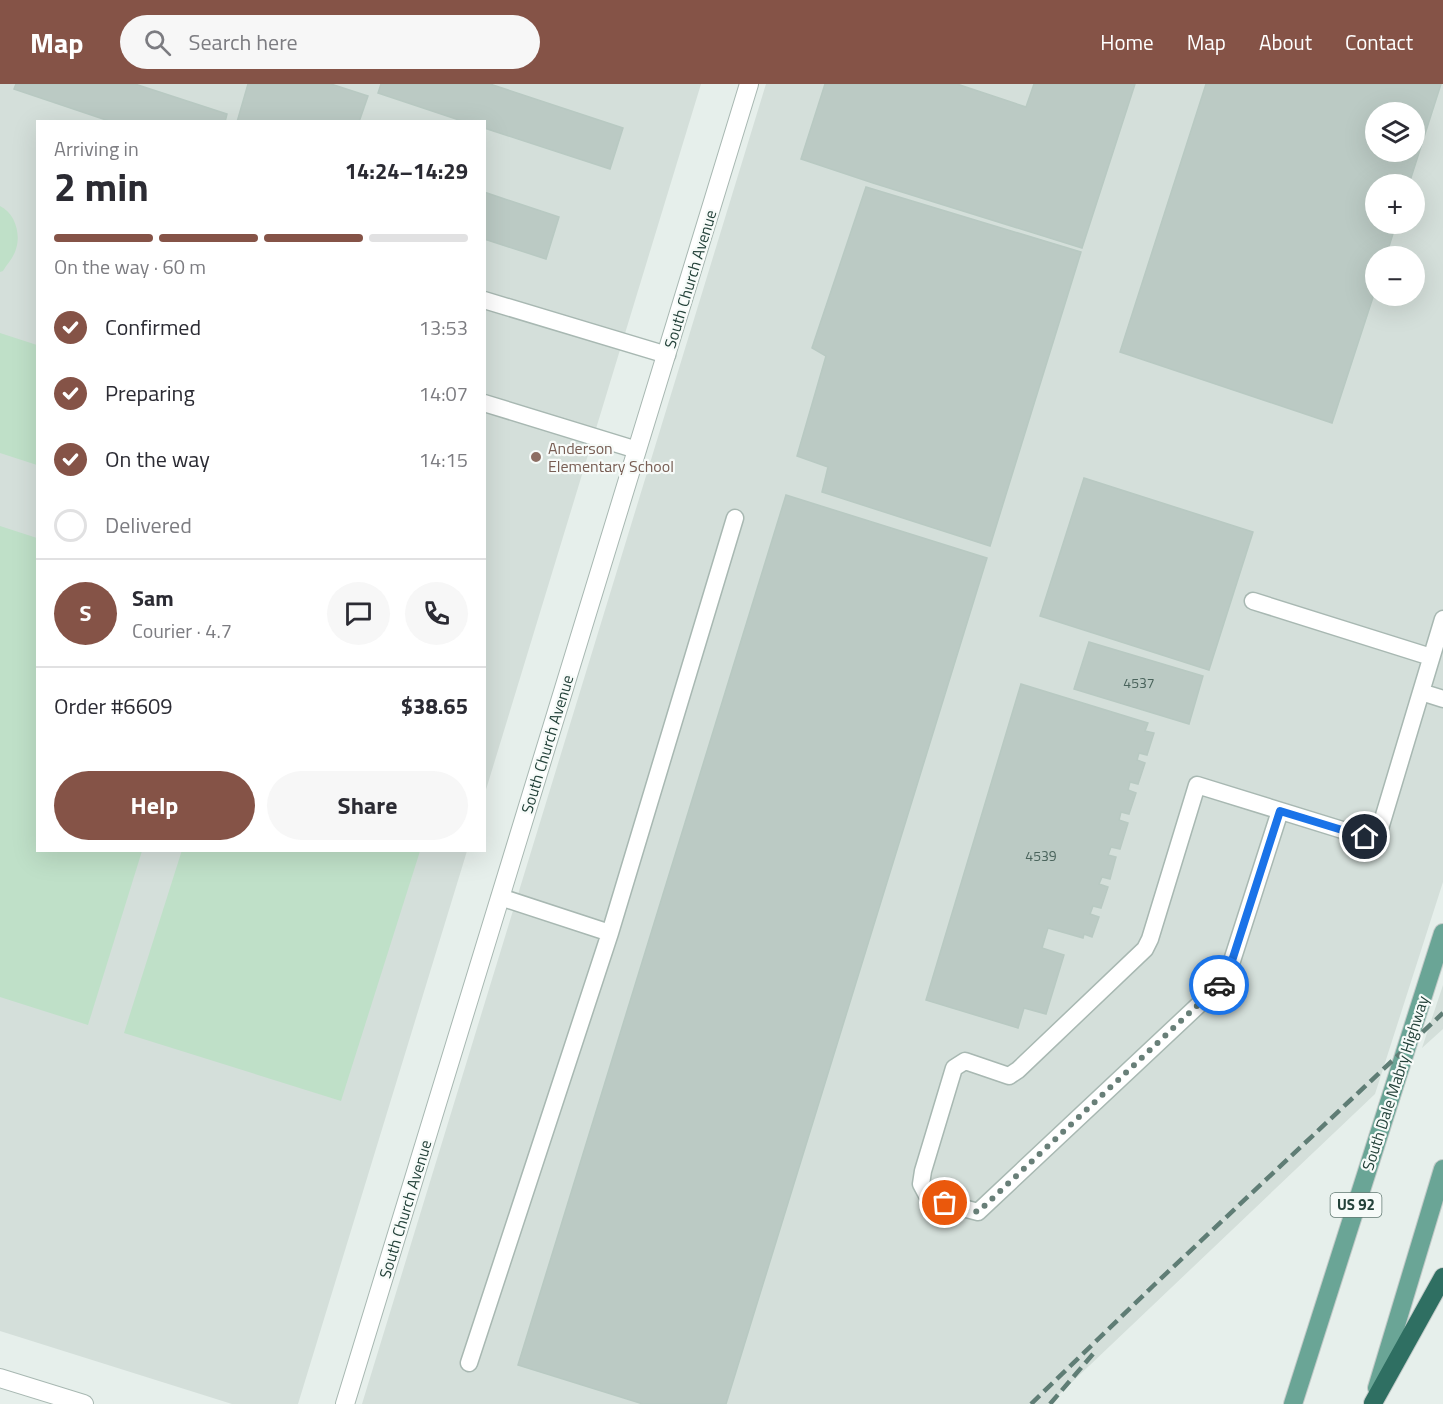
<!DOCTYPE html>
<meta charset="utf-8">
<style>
:root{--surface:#fff;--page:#f7f7f7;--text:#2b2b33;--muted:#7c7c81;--line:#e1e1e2;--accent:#855347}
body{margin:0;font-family:"Titillium Web",sans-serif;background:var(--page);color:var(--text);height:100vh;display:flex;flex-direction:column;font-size:22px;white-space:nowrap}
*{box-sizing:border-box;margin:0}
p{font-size:20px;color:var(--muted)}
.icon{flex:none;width:33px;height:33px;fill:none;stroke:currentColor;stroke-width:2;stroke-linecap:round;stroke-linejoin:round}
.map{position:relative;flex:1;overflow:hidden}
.side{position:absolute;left:36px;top:36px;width:450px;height:732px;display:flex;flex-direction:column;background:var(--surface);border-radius:0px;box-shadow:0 6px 24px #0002}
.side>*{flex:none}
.tools{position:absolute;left:1365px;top:18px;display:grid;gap:12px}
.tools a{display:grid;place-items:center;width:60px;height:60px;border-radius:50%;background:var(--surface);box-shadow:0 6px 24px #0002;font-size:30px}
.pin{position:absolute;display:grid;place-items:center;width:51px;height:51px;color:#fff;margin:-26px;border:3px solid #fff;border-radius:50%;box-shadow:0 2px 6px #0007}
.courier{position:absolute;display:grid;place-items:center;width:60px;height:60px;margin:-30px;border:4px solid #1a73e8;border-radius:50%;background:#fff;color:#222;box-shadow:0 2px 8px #0007}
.summary em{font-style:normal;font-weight:700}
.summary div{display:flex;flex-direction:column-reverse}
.summary{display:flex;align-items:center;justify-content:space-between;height:102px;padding:0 18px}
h1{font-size:39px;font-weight:700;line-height:45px}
.bar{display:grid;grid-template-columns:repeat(4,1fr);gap:9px 6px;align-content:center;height:72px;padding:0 18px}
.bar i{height:8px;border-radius:4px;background:var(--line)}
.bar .active{background:var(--accent)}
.bar p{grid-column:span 4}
.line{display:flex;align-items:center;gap:15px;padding:0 18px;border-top:2px solid var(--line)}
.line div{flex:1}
.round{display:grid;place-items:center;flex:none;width:63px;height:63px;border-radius:32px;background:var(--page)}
ol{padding:0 18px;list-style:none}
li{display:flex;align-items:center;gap:18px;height:66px}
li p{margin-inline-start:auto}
li .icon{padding:6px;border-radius:50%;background:var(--accent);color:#fff;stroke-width:4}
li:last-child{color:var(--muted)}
li i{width:33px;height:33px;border:3px solid var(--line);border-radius:50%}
.cta{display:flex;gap:12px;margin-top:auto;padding:12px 18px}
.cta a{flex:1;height:69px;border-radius:36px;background:var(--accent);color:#fff;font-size:24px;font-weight:700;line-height:69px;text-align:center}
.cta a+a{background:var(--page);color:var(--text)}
header{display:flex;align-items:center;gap:36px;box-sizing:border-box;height:84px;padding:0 30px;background:var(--accent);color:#fff}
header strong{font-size:28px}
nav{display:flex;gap:33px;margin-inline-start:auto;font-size:21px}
.search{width:420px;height:54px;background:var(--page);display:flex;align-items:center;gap:15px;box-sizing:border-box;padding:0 21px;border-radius:33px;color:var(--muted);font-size:22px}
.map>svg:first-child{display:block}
.built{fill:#d4dfda;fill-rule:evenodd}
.green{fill:#bfe0c8}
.building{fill:#bbcac4;stroke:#b8c9c2;stroke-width:1.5;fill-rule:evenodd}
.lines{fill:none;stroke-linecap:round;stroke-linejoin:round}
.service-casing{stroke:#a8b8b2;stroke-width:19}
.minor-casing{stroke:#a8b8b2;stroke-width:20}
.primary-casing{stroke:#c2cac8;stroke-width:20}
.motorway-casing{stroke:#c2cac8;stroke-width:20}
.service{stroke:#fff;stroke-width:16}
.minor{stroke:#fff;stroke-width:18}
.primary{stroke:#6aa596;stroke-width:18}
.motorway{stroke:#2f6f62;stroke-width:18}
.rail{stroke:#5f7d75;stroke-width:4.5;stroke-dasharray:12 6;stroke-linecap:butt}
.done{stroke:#687f78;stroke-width:6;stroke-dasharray:0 10.8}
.route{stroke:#1a73e8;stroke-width:8}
.education-dot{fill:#8d6e63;stroke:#f7fbf9;stroke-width:2}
.labels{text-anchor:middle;stroke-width:4.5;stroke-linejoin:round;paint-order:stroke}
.number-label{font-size:14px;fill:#4a645c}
.shield{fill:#f7fbf9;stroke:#637a73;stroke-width:1.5}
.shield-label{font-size:15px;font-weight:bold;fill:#24423a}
.street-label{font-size:16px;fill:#24423a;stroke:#f7fbf9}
.education-label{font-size:16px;fill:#785e54;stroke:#f7fbf9;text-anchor:start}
</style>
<header>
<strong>Map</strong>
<div class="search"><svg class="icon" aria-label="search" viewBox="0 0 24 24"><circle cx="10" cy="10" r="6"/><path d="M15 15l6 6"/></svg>Search here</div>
<nav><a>Home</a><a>Map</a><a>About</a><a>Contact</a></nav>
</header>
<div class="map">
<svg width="1443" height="1320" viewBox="0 0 1443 1320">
<rect width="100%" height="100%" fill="#e6efeb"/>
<path class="built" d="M0,0H701L485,709L484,38H38V766L467,767L298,1320H232L0,1247Z
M766,0H1443V798L1375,1010L1049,1320H362ZM1376,28H1414V68H1376ZM1376,100H1414V140H1376ZM1376,172H1414V212H1376Z
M1443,901V945L1422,964Z"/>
<path class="green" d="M0,122C15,129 21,150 16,165C14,173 7,180 3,187L0,188Z
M0,249L37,261V381L0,369Z
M0,442L37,454L38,766L142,767L88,941L0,913Z
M182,766L420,767L341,1017L124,949Z"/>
<path class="building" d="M16,0H135L227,30L225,38H112L14,5Z
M248,0H331L368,12L359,38H237Z
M381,0H490L623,44L610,85L484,44V38H465L378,9Z
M825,0H957L1026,23L1034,0H1135L1082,164L873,99L801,75Z
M1206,0H1441L1409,100H1376V140H1396L1386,172H1376V204L1332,339L1120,268ZM1376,28H1414V68H1376Z
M866,103L1081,168L990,462L822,408L828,383L797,372L826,272L812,264Z
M484,108L559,133L546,175L484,155Z
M1084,394L1253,448L1209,586L1040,532Z
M786,411L987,474L726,1320H643L518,1281Z
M1089,558L1203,592L1189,640L1074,605Z
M1021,600L1148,639L1145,647L1154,649L1147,671L1139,669L1137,676L1145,679L1138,700L1130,698L1128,706L1136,709L1129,730L1121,728L1119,736L1128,739L1120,765L1111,763L1108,771L1116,773L1110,795L1102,793L1099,800L1108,803L1101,824L1093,822L1090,830L1099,833L1092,853L1084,850L1083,854L1048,844L1042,864L1064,871L1046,930L1024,924L1018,944L926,916Z"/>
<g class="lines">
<g class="service-casing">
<path id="service" d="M484,216L667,271
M484,319L637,366
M1253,517L1431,573
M1421,608L1443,535
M1280,727L1230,883L1222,899L978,1128L929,1115L921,1100L923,1087L954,984L965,977L1009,992L1018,986L1145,865L1150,855L1197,701L1365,753L1379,748L1421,608L1443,615
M610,849L735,434
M469,1279L610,849L500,813"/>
</g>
<g class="minor-casing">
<path id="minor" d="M0,1294L84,1320
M345,1320L749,0"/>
</g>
<g class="primary-casing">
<path id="primary" d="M1377,1304L1443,1085
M1293,1320L1443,849"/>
</g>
<g class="motorway-casing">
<path id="motorway" d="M1373,1319L1443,1193"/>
</g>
<use href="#service" class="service"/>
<use href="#minor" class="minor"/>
<use href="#primary" class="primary"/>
<use href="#motorway" class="motorway"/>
<path class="rail" d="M1031,1320L1153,1202L1443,929
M1050,1320L1093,1270"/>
</g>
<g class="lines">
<path class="done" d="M945,1119L978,1128L1219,901"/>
<path class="route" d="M1219,901L1230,883L1280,727L1365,753"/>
</g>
<circle class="education-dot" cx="536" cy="373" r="6"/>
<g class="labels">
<g class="number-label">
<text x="1139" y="604">4537</text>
<text x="1041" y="777">4539</text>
</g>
<rect class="shield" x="1330.5" y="1109" width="51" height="24" rx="4.5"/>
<g class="shield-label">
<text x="1356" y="1126">US 92</text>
</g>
<g class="street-label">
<text transform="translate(690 195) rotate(-73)" y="6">South Church Avenue</text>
<text transform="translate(547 660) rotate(-73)" y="6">South Church Avenue</text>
<text transform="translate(1395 999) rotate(-72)" y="6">South Dale Mabry Highway</text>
<text transform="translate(405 1125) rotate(-73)" y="6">South Church Avenue</text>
</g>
<g class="education-label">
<text x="548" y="370">Anderson<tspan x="548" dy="18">Elementary School</tspan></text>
</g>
</g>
</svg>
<div class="tools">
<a><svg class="icon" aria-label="layers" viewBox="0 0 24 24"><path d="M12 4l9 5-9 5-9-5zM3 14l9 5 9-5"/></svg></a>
<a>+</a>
<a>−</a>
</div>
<div class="pin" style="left:945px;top:1119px;background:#ea580c"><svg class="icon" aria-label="bag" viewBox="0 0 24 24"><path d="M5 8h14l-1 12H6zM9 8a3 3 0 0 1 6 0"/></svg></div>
<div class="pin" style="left:1365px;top:753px;background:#1f2937"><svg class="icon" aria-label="home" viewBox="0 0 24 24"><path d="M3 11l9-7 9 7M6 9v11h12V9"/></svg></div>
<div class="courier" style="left:1219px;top:901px"><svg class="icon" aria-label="car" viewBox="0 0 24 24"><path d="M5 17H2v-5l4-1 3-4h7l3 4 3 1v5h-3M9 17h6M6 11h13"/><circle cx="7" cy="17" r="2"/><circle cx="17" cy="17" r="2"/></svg></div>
<section class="side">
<div class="summary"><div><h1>2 min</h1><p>Arriving in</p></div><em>14:24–14:29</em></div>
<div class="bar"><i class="active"></i><i class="active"></i><i class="active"></i><i></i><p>On the way · 60 m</p></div>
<ol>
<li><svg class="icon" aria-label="check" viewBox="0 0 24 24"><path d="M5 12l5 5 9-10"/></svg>Confirmed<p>13:53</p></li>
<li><svg class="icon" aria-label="check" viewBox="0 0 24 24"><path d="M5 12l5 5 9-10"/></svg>Preparing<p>14:07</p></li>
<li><svg class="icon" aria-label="check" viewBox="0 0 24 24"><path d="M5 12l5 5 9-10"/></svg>On the way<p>14:15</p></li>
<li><i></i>Delivered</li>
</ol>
<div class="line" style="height:108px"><b class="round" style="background:var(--accent);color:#fff">S</b><div><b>Sam</b><p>Courier · 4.7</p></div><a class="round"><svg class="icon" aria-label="chat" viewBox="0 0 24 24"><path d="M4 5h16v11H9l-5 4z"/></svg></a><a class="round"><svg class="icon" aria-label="phone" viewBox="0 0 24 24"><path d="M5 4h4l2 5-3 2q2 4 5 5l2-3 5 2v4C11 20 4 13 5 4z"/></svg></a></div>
<div class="line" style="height:78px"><div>Order #6609</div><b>$38.65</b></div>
<div class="cta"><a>Help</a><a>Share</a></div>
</section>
</div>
